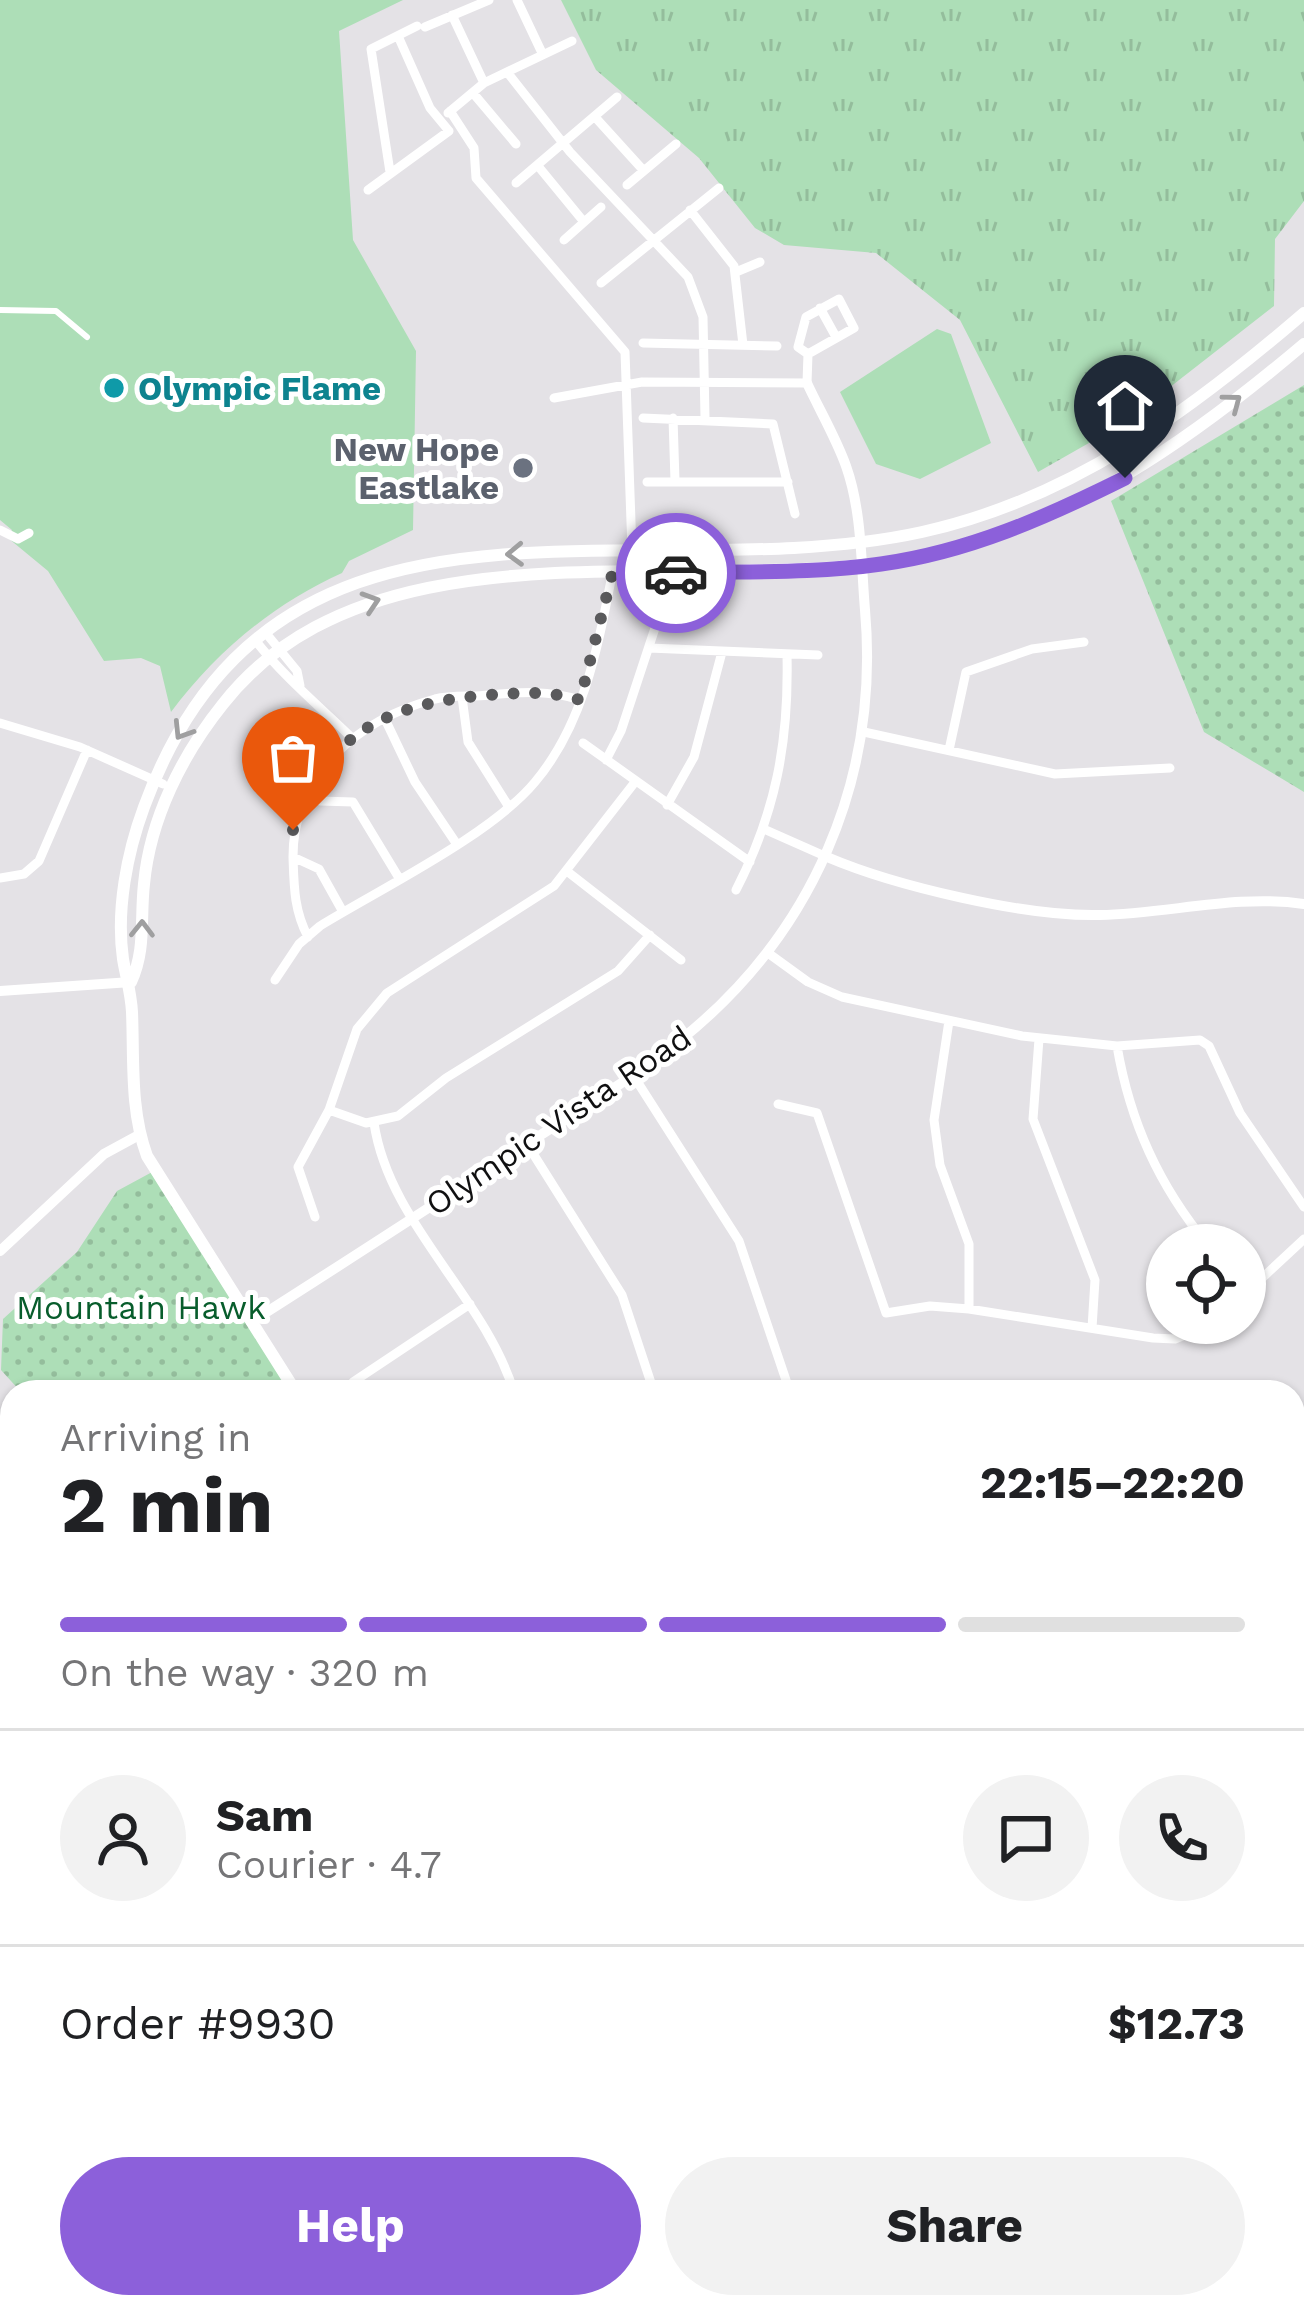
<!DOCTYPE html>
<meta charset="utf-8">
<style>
:root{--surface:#fff;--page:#f2f2f2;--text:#202124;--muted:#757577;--line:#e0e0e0;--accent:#8c60da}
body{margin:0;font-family:"Work Sans",sans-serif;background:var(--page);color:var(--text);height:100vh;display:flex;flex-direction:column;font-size:45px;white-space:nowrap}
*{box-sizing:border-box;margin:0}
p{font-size:39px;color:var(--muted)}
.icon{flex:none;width:66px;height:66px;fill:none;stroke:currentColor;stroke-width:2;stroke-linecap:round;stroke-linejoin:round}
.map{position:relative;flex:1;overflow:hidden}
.details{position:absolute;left:0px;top:1380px;width:1305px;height:939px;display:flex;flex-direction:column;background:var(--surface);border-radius:36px 36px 0 0;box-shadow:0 3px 9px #0004}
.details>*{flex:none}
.controls{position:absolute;left:1146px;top:1224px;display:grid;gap:24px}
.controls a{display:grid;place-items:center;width:120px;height:120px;border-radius:50%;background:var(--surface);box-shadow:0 3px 9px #0004;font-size:60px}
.pin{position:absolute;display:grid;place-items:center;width:102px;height:102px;color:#fff;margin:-123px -51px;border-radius:50% 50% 50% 0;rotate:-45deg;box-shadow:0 0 12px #0007}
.pin .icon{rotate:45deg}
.courier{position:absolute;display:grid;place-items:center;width:120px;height:120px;margin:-60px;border:9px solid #8c60da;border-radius:50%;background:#fff;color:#222;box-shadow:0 3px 15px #0007}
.headline em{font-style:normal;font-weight:700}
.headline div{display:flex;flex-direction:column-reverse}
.headline{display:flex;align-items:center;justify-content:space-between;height:204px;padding:0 60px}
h1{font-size:78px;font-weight:700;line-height:90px}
.bar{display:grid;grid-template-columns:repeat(4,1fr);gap:18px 12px;align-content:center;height:144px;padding:0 60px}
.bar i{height:15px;border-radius:9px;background:var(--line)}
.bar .active{background:var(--accent)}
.bar p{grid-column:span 4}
.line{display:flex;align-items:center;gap:30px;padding:0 60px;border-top:3px solid var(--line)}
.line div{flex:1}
.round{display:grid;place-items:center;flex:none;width:126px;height:126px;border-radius:63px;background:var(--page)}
.primary-button{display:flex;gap:24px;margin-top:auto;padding:24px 60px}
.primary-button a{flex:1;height:138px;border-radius:72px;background:var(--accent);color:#fff;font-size:48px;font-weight:700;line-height:138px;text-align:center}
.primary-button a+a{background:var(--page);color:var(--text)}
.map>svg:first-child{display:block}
.grass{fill:url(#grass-tufts)}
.park{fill:url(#park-dots)}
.pitch{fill:#addeb7}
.water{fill:url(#water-rules)}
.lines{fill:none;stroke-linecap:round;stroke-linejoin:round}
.pedestrian{stroke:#fff;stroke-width:6}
.minor{stroke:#fff;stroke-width:9}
.tertiary{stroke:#fff;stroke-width:10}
.secondary{stroke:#fff;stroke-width:12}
.primary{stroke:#fff;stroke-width:14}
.oneway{stroke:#9f9fa0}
.done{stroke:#5a5a5c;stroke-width:12;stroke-dasharray:0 21.6}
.route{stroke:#8c60da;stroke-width:15}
.culture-dot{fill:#0f9aa8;stroke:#fff;stroke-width:4.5}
.worship-dot{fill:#6b7280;stroke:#fff;stroke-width:4.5}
.labels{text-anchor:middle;stroke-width:10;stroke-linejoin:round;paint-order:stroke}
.culture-label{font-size:33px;font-weight:bold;fill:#0d838f;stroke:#fff;text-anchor:start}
.worship-label{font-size:33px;font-weight:bold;fill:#5b616d;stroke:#fff;text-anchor:end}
.street-label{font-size:33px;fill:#101011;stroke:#fff}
.park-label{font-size:33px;fill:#085d2c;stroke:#fff}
</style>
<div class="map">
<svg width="1304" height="2317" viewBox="0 0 1304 2317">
<defs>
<pattern id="grass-tufts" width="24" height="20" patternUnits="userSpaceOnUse" patternTransform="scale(3)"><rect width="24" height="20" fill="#addeb7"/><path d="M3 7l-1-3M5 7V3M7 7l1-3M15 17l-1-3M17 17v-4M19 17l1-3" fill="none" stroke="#94bd9c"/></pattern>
<pattern id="park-dots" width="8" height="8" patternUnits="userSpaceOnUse" patternTransform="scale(3)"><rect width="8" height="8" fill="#addeb7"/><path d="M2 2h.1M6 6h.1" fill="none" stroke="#94bd9c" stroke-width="1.8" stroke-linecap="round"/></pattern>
<pattern id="water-rules" width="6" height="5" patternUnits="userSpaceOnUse" patternTransform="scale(3)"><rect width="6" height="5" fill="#99c8f9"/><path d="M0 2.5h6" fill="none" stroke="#83abd4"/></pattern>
</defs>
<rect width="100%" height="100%" fill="#e4e2e6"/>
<path class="grass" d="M561,0H1304V201L1275,239L1274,306L1124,423L1038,472L960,320L876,253L784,245L755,228L699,158L596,70Z
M626,2307H789L821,2317H615Z"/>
<path class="park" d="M1304,385V792L1204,732L1111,501Z
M154,1171L296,1392H21L1,1370L3,1319L77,1252L117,1191Z"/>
<path class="pitch" d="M0,0H403L339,31L353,240L416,351L413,530L349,561L342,573C273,604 216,652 171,712L160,666L141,658L104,661L48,571L8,538L12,530L0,520Z
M937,329L951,334L991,443L920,479L876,464L840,392Z"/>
<path class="water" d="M0,1770L12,1779V2307H302L305,2317H0Z"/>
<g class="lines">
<path class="pedestrian" d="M0,310L56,311L87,337"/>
<path class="minor" d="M517,0L543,55
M452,15L484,83
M425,27L489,0
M507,72L570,152L688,277L703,317L705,418
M473,93L516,144
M450,111L474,148L476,178L625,352L632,550
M448,113L484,83L572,41
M595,117L644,171
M538,166L584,222
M390,172L371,49L417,26
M516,183L617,97
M627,185L676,144
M368,190L449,131L430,108L398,36
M690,210L734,266L743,345
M564,240L601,207
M736,272L760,262
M601,283L719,188
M820,308L836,337
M643,343L777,346
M554,398L642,382L807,383L808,354L854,328L839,299L806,317L798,347L808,354
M643,418L773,424L795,514
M673,418L675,481
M647,482H788
M0,530L18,539L29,533
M265,632L297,671L300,686
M255,640C284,677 318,705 352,738
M649,648L818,655
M462,697L468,742L509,807
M384,717L415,782L456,843
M0,723L80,747L163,784
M864,732L1055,774L1170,768
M583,743L750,862
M949,750L966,672L1032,649L1084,642
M606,760L621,731L656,625
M306,792L320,801L353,802L399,878
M667,805L694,757L722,652
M766,830L827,857
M293,857L319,869L343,912
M568,872L681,960
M0,878L24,874L39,861L87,750
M736,890C776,812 789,742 787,655
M308,937C294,910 294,887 293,857C293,774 359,719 435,699C452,695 472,697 489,695C522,692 549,690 580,700
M768,953L808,982L842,997L1022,1036L1117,1046L1200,1040L1209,1046L1240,1113L1304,1207
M275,980L299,944L320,926C382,888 491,835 535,782C584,724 598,646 612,575
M949,1021L934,1120L940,1165L969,1244V1309
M1039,1039L1033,1119L1095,1280L1092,1328
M1117,1046C1130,1122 1159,1186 1208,1245
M633,1075L739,1241L790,1392
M778,1104L817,1113L886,1313L930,1306L969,1309L1153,1338L1175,1339L1214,1323
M329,1110L366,1123L398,1116L446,1078L618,971L650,935
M374,1123C389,1224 484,1295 514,1392
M527,1144L622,1295L654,1392
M315,1217L298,1167L329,1110L357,1029L387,993L554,886L635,782
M1245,1294L1304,1239
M353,1382L470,1304
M1293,1446L1304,1438
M1293,1505L1304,1521
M1293,1726L1304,1713
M1293,1862L1304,1857
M1293,2014L1304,2041"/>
<path class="tertiary" d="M827,857C895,886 1026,917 1100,915C1168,914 1235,894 1304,904
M0,991L131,982
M0,1251L104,1154L139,1135
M251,1322C341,1265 430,1207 519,1149C572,1114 628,1082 678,1042C812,936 880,780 865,610C861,563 862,511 846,466C836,438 820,411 807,383
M0,1500L12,1519
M896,2307L930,2317"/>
<path class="secondary" d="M131,982C146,950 140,919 144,884C150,819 182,755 223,704C378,507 709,602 928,555C1074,523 1192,439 1304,344
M296,1392L147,1156C130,1110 134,1060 132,1012C131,993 126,977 123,959C116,910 127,853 144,807C277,445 639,594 922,532C1072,499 1190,411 1304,313
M1293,1786L1304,1799"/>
<path class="primary" d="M1293,2266L1304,2263
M1137,2317L1168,2307"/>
</g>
<defs><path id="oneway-chevron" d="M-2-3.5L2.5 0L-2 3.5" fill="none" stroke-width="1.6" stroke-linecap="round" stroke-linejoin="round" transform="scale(3)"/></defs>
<g class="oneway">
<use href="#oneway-chevron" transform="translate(1233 402) rotate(-37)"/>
<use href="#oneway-chevron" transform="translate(515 554) rotate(178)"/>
<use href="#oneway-chevron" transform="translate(371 602) rotate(-18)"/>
<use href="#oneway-chevron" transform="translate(182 731) rotate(122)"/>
<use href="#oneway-chevron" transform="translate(142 929) rotate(-89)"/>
</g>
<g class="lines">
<path class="done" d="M293,830C327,731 388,704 487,695C520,693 548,690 580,700L612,575L676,573"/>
<path class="route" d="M676,573C744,571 813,574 881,564C968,552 1047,517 1125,478"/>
</g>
<circle class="culture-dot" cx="114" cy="388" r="12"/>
<circle class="worship-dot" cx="523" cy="468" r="12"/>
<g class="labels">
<g class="culture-label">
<text x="138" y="400">Olympic Flame</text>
</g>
<g class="worship-label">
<text x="499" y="461">New Hope<tspan x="499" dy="38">Eastlake</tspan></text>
</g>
<g class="street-label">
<text transform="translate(558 1120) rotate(-34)" y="12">Olympic Vista Road</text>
</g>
<g class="park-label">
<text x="141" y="1319">Mountain Hawk</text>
</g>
</g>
</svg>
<div class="controls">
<a><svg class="icon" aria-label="locate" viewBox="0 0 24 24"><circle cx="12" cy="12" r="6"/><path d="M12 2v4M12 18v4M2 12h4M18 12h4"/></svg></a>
</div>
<div class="pin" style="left:293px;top:830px;background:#ea580c"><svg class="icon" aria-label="bag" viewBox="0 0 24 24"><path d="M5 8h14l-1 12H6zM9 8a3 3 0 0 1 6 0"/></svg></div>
<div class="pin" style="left:1125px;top:478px;background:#1f2937"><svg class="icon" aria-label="home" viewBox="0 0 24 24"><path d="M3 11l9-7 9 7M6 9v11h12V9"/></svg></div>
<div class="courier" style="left:676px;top:573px"><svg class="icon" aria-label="car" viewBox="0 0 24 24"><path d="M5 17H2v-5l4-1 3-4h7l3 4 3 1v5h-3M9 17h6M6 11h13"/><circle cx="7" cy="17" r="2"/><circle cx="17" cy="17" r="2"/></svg></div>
<section class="details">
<div class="headline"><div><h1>2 min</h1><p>Arriving in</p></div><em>22:15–22:20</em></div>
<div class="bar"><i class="active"></i><i class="active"></i><i class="active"></i><i></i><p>On the way · 320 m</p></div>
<div class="line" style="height:216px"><a class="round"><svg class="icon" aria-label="person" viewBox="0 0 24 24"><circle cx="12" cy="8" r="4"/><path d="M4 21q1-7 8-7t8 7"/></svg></a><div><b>Sam</b><p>Courier · 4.7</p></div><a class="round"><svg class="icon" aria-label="chat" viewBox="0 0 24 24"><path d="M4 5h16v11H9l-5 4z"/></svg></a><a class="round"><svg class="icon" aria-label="phone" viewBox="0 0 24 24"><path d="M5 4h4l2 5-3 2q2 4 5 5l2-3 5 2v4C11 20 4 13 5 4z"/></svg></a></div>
<div class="line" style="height:156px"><div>Order #9930</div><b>$12.73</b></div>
<div class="primary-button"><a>Help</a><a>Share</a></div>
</section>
</div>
